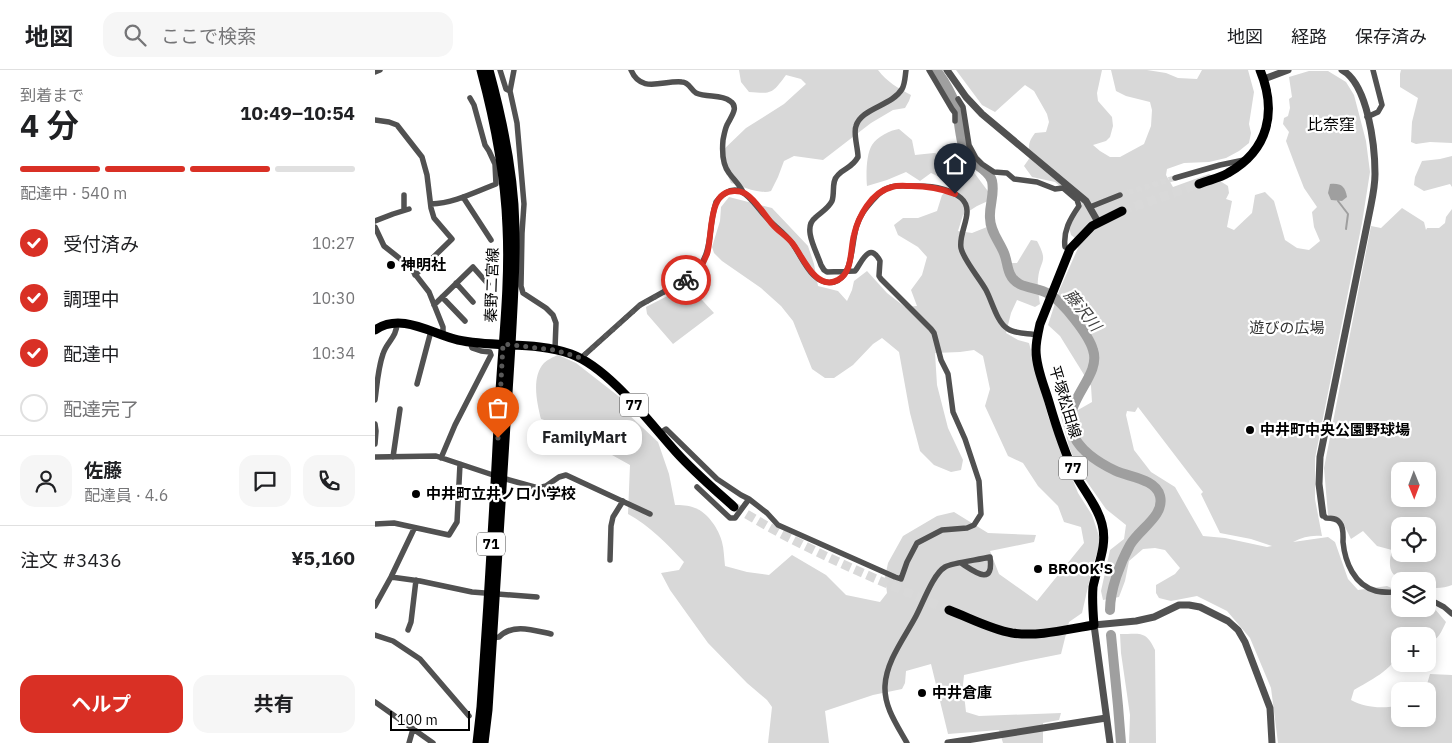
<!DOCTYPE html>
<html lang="ja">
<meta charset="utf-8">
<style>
:root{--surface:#fff;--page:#f6f6f6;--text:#202124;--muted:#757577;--line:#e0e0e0;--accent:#d93025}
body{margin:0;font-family:"IBM Plex Sans","Noto Sans JP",sans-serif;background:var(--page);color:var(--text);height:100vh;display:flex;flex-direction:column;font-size:19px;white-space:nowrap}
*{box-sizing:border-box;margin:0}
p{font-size:16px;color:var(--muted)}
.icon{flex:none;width:28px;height:28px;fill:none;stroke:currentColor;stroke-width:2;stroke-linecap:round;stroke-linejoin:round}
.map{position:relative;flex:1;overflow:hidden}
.panel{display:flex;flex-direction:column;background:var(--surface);width:375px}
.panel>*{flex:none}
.needle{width:32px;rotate:179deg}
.buttons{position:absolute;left:1016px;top:392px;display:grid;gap:10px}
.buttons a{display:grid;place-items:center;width:45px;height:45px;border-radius:10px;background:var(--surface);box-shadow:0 2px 12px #0003;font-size:25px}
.scale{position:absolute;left:15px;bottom:12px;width:80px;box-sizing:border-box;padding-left:5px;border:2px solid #000;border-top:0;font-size:14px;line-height:18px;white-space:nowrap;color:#000;-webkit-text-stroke:4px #fff;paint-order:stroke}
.pin{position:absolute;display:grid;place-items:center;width:42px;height:42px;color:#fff;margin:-51px -21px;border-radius:50% 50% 50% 0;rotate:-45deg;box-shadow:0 0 5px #0007}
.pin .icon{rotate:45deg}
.courier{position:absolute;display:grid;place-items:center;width:50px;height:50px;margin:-25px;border:4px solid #d93025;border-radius:50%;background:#fff;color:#222;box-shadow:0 1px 6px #0007}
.bubble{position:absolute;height:35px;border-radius:15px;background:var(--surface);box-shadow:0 2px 12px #0003;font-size:16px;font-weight:700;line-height:35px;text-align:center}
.summary em{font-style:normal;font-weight:700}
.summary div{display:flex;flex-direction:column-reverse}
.summary{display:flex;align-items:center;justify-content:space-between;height:85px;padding:0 20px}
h1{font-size:32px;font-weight:700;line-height:38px}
.bar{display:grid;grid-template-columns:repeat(4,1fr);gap:8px 5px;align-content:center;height:60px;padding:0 20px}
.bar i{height:6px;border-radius:4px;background:var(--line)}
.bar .current{background:var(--accent)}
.bar p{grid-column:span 4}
.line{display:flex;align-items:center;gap:12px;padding:0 20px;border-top:1px solid var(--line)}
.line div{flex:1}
.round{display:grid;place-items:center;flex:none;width:52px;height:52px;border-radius:15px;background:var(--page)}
ol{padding:0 20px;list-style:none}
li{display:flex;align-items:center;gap:15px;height:55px}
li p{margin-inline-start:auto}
li .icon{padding:5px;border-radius:50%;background:var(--accent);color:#fff;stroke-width:4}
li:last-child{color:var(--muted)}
li i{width:28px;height:28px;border:2px solid var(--line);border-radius:50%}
.action{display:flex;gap:10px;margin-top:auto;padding:10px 20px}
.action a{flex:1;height:58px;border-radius:15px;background:var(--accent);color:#fff;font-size:20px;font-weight:700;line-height:58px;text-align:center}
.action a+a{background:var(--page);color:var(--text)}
header{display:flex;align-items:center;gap:30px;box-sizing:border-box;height:70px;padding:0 25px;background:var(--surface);border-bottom:1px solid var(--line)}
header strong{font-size:24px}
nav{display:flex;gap:28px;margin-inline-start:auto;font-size:18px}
.search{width:350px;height:45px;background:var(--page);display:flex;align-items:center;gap:12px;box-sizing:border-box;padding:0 18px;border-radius:15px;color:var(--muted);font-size:19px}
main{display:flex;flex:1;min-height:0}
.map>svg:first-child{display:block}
.green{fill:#d8d8d8;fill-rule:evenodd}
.water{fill:#9f9f9f}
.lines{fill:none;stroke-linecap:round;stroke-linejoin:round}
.stream{stroke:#9f9f9f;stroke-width:2}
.river{stroke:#9f9f9f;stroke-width:10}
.minor-tunnel{stroke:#d9d9d9;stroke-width:5.5;stroke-dasharray:5.5 3;stroke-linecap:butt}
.primary-tunnel{stroke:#d9d9d9;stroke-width:9;stroke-dasharray:9 4.5;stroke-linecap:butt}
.minor{stroke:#515151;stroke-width:5.5}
.tertiary{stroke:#515151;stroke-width:7}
.primary{stroke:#000;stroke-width:9}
.done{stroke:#595959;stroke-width:5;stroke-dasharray:0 9}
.route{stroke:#d93025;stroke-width:6}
.poi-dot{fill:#000;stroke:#fff;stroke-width:2}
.labels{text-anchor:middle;stroke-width:4.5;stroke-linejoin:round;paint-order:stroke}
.shield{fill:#fff;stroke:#4c4c4c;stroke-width:1}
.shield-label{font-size:14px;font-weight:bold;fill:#000}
.poi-label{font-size:15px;font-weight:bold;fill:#000;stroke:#fff;text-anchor:start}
.street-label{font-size:15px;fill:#000;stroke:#fff}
.park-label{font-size:15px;fill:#2f2f2f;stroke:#fff}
.neighbourhood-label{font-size:16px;fill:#000;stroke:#fff}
.water-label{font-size:16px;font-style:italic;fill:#404040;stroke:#fff}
</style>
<header>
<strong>地図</strong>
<div class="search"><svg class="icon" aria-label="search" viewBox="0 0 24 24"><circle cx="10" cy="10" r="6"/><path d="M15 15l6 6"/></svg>ここで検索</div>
<nav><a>地図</a><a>経路</a><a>保存済み</a></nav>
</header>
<main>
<section class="panel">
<div class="summary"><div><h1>4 分</h1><p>到着まで</p></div><em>10:49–10:54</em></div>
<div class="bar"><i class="current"></i><i class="current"></i><i class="current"></i><i></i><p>配達中 · 540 m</p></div>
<ol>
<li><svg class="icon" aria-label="check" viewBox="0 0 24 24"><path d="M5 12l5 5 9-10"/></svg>受付済み<p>10:27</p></li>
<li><svg class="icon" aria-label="check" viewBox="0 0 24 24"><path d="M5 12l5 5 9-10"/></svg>調理中<p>10:30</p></li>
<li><svg class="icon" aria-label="check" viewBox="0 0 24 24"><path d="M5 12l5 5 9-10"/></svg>配達中<p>10:34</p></li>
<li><i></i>配達完了</li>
</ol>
<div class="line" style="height:90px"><a class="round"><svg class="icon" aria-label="person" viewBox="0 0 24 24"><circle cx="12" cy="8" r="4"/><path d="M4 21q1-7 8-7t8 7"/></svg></a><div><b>佐藤</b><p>配達員 · 4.6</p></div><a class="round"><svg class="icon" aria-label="chat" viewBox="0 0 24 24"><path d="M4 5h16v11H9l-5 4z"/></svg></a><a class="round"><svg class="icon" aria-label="phone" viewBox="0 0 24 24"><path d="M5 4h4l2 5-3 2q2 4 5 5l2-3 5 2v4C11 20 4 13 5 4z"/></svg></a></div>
<div class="line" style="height:65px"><div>注文 #3436</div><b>¥5,160</b></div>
<div class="action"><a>ヘルプ</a><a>共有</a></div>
</section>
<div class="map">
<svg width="1077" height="673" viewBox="0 0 1077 673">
<rect width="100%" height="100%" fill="#fff"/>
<path class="green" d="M364,0H503C512,12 523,18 536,25L534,31L530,38L518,40L496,53L448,90L419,86L409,91L403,107L396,121C386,125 366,116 356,113L346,90L345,83L371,58L409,34L431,14L426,9L411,5C397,24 397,24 374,22L366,12Z
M581,0H727L722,23L723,31L737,47L738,56L735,67L731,71L718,75L725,81L735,87H745L769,74L776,56L777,40L775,32L751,26L741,21L736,0H772L791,3L803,8L822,9L827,0H873L879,22L874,54L876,63L874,73L864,81L851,88L834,92L809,93L792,99L791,105L798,117L834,104L853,116L854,123L851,129L857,131L852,157L859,160L877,143L880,125L890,122L899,131L910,170L922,178L934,180L945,171L939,157L937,142L942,137L929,118L920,95L911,71L914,62L908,54L909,48L913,46L915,38L914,29L917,27L914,7L934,1H953L971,12L979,25L991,71L995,102L987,153L940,388V429L947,466C936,465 928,467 918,472L953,467L960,472L973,509L983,520L1012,516L1025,522V539H1052L1053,535L1059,538L1071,552C1066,562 1064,570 1053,572L1052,566H1025C1025,571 1026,578 1024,582C1018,600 994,611 979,620L976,630C990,638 1009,639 1025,635V649H1052V621H1050L1055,604L1077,605V673H903L896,618L875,568L852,541L822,526L796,531L784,528L781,523V515L800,504L805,498L790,480L780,478L768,479L754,491L750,511L744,527L728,530L726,521L735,480L749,469L751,455L731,439L703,399L694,377L684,338L703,340L717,332L716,316L685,266L673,255L684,221L703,178L704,171L696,165L694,157L707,136V134L680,112L657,107L649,96L656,86C652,76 654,71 660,63L671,62L674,52L672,44L659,21L650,15L620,42L607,35ZM763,337L828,422L826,424L845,463L876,469L897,476L892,477L850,468L828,466L800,417L776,402L759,380L751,345L752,341L760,342Z
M1026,0H1077V73L1055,72L1041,74L1036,72L1037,52L1043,28L1025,17V4Z
M524,59L537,70L540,85L559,83L589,89L615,124L613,131L602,136L588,145L583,161L597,163L612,157L636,193H642L656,170L662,171C674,193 665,189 663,209C662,217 664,226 665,234L660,237L642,230L636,243L631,263L643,270L654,273L673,346L703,423L717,445L726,472L718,495L707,543L694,552L686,584L646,592L589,605L588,615L591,642L604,646L686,643L684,650L668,653V673H628L624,660L573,664L556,594L531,601L530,613L527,619L498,625L450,641L454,673H393L397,637L392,630L372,613L333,573L295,520L286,503L304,500L309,492C292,474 275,456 253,444L255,395L237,385L215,369L198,359L166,349C162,333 156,307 169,293C172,290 178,287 183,285L201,293L251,332L252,343L283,372L294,404L300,435C306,435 313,435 320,438C332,442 344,459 347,472C349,479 349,488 350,496L372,502L394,505L417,485L451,505L471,525L505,532L512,523L510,507L513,493L528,466L562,446L579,442L613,463L661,465L659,472L615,481L624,504L662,531L709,473L706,457L689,452L683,436L663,416L648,393L633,386L610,336L615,319L608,286L599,280L585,282L560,283L562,315L573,358L588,390L586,400L576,402L559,395L545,381L535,343L524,282L507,268L498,274L478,295L459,308H450L437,299L418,251L406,236L386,218L347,191L339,183L337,177L345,151L346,137L354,127L397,138L433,176L439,194L443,216L463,221L472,231L477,220L479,211L492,201L512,223L530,237L542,236L536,220L547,205L552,187L543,177L523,165L519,155L528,148H543L562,141L567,125L581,115L556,103L545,111L531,102L512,110L492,116C491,106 491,84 497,75C502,67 515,60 524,59Z
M1077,86V117L1075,114L1049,121L1039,115L1040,107L1047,91L1065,89Z
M1027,138L1049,152L1051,160L1052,158H1064L1070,153L1071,147L1077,139V515C1070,518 1060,519 1053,517L1052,511C1029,511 1008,512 1017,480L1002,476L988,461L976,469C970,457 967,447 953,445L949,398L996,156L1006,158ZM1025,401H1052V429H1025ZM1025,456H1052V484H1025Z
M308,218L317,219L339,243L298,274L272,244L271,237Z
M745,564C765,564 771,560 780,580L781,673H754L755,645L746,583Z"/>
<path class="water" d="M955,114C966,113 970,116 972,127L967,131L956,130L953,123Z"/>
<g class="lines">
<path class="stream" d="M963,131L973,144L971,159"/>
<path class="river" d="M561,0C569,10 579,28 582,40C584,51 586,76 591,85C596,94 614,99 617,111C620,125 614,135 615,148C615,161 624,171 629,183C632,190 632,198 635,204C642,220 662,216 674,224C688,232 714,265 718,280C727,306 687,331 697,361C702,379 724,393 741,401C754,407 781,409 785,426C790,446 764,459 755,475C745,493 735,520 735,540
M736,565L743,636L746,673"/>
<path class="minor-tunnel" d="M745,125L800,108"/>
<path class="primary-tunnel" d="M747,141L824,114
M360,437C427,479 501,509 574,540"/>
<path class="minor" d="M125,0L131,19L135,21
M139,0L135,21L142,53L149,134L147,163L146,216L148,223L171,238L178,245L181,253L180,279
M256,0C266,24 288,10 307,12C314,12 316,20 321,23C332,28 346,24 355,31C365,37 355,48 352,55C350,59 349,65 348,70C347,81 347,94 354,103C359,110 364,114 368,122
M554,0L577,39L580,43V51
M0,2L5,0
M583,29L588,37L594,75L601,88L607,94L619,102L632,103L639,109L662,112L680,119L688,118L702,130L704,136C695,149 688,161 690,177L695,179
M992,47L1003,42L1007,35L998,0
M0,50L14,52L22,55L47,87L52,105L56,138L59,148L77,169L40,205
M800,108L845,95L869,90
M29,125V140
M88,127L116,170
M56,134C79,133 100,122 121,114L120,94L114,81L110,75L99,35L95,28
M715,137L745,125
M0,151L18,144L34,139
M0,157L9,176L33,195L54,222L68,257V266
M81,213L98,232
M67,227L90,251
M59,235L98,197L113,214
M206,288L265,235L319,205C340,179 332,160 341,132C363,105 376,130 390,146C399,156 410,163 417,173C427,186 437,217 459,212C479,207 476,171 482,155C485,145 491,138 498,130C503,124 508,119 516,117C524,115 534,116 543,116C557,116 574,118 586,128C601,141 583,161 586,178C588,189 605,209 611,220C617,231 622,253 633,259C640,264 654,263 663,265
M42,314L56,261
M0,330C2,315 3,298 8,284C12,271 22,268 22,252
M0,354L1,361L0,374
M285,363L291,359L342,409L366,425L374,429L392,443L403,455L520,507L526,509L532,492L542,473L567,460L592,458L599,455L606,444L604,411L590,369L578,342L573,304L566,290L559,263L556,259L506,209L504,206L505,191C494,170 486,194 480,201L452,202L449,200L446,195C442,182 427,158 440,148C446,142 453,139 457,131C460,123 456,111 463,105C470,97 476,99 483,87C483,78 478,63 481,56C486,38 517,36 527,19C530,14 530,7 531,0
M0,387L61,386L127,408L163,418L171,416L184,407L191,405L275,444
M18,387L25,339
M66,388L80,355L116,285L115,282L106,281L97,278L95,272
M322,417L355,448H360L374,429
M948,445L951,448C956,448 962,448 965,453C969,458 968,466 968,472C970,492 979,515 1001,521C1009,523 1017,522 1025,522
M0,454L19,453L74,465L82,452L85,394
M235,490L236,456L238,447L248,431
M16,507L45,511L97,522L162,527
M1052,528L1069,537L1077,544
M0,536L16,507L39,459
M33,560L36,552L41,510
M0,565L18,571L45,589L94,646
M117,568L124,567C138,553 158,560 176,564
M0,632L58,673
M34,673L38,659
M532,673C522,655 509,637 510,616C511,591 530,567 541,546C548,533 558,504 570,497C579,492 604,490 615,487C619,517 600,502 586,493"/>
<path class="tertiary" d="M572,0L591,27L607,44L711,131L723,152
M889,9L913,0
M948,445L944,414L945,387L996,135C998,125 1000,114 1000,104C1000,76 993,14 967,0
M573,673L731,648
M735,673L719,555L761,551L779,547L804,535H814L825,537L853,551L863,560L870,572L895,638L897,673"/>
<path class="primary" d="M824,114C834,110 845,108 853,103C894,80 902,41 885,0
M0,260C26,242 57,264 83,270C120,278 161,271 196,284C234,298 274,352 301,382C319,402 339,419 359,437
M574,540C595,548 615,559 637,563C664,567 693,559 719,555C718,543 717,530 718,517C722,496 733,476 727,454C722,435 709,421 700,404C689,381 681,356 674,332C669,315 661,298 661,280C661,271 663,263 665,254L695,179L717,156L747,141
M102,673L106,637C113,538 119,438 124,338C127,278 135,217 132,157C130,103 120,52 106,0
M109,673L113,640L136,275C138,236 141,196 140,157C139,104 128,51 114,0"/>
</g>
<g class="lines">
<path class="done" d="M123,368L128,274L180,280L206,288L265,235L311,210"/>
<path class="route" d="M311,210C321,204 328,195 332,184C338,165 332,120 360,121C364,121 368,122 371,124C381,130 390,146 398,155C404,162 412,166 418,174C428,187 441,222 463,210C478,202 475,180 479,165C483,147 496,122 517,117C523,115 530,116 536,116C552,116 565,118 580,124"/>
</g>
<g class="poi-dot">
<circle cx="16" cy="195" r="5"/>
<circle cx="875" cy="360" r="5"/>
<circle cx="41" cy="424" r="5"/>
<circle cx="663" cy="499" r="5"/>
<circle cx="547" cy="623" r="5"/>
</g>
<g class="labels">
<g class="shield">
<rect x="245" y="323.5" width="28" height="23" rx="4"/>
<rect x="684" y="386.5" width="28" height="23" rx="4"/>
<rect x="102" y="462.5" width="28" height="23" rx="4"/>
</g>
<g class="shield-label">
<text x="259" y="340">77</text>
<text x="698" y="403">77</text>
<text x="116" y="479">71</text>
</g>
<g class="poi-label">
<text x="26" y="200">神明社</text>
<text x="885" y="365">中井町中央公園野球場</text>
<text x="51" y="429">中井町立井ノ口小学校</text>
<text x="673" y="504">BROOK'S</text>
<text x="557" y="628">中井倉庫</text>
</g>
<g class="street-label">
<text transform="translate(117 215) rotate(-88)" y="5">秦野二宮線</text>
<text transform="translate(690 332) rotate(73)" y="5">平塚松田線</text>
</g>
<g class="park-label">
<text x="912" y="263">遊びの広場</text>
</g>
<g class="neighbourhood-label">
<text x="956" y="60">比奈窪</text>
</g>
<g class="water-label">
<text transform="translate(708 240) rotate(51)" y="6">藤沢川</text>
</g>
</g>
</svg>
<div class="buttons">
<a><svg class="needle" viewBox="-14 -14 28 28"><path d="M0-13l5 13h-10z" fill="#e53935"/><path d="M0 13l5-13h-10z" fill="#757577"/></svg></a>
<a><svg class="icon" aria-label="locate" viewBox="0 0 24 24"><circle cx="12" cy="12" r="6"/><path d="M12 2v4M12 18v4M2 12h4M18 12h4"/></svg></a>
<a><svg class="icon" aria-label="layers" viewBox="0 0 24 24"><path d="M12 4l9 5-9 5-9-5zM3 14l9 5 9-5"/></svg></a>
<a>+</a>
<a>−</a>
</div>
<div class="scale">100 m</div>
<div class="pin" style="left:123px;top:368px;background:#ea580c"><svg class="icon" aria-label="bag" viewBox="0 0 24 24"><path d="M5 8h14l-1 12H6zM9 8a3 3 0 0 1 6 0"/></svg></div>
<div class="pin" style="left:580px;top:124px;background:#1f2937"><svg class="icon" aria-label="home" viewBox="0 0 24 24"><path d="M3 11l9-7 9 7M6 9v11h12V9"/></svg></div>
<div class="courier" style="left:311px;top:210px"><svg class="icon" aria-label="bike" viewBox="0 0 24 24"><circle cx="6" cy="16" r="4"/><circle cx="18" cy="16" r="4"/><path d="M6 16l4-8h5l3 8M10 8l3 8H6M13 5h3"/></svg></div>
<div class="bubble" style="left:152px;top:350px;width:115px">FamilyMart</div>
</div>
</main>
